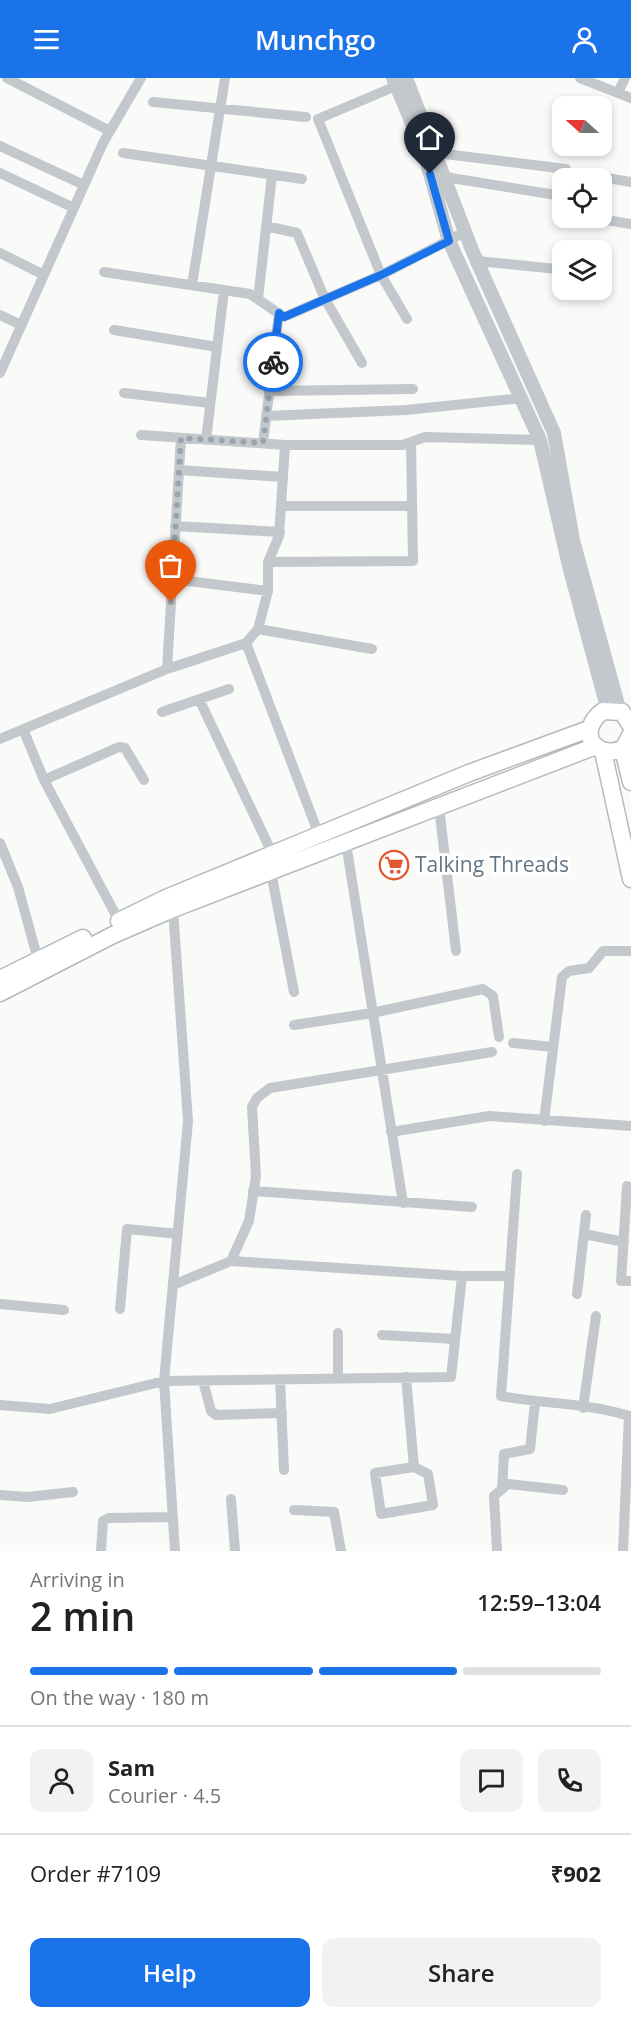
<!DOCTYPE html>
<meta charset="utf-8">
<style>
:root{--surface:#fff;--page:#f2f2f2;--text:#222;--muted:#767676;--line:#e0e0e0;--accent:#1a73e8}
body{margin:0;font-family:"Open Sans",sans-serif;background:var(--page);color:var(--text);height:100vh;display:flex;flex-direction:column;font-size:22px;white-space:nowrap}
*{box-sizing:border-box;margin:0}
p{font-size:20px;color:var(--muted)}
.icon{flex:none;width:33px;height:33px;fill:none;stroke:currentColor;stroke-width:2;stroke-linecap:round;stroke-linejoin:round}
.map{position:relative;height:1473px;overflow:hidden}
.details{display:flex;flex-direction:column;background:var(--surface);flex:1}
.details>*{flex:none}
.needle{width:39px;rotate:291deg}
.tools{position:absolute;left:552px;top:18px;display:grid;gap:12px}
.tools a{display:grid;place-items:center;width:60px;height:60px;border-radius:12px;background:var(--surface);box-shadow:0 3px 9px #0003;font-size:30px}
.pin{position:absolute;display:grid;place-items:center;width:51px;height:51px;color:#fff;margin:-62px -26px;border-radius:50% 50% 50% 0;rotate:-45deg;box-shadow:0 0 6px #0007}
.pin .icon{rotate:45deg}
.courier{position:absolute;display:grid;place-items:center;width:60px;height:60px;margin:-30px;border:4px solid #1a73e8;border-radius:50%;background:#fff;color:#222;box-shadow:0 2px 8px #0007}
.summary em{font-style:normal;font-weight:600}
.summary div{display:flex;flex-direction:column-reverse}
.summary{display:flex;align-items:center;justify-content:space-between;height:102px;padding:0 30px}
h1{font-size:39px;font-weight:600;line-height:45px}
.bar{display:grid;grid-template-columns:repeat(4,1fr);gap:9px 6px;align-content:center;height:72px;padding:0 30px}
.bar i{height:8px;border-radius:4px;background:var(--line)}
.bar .current{background:var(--accent)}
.bar p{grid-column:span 4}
.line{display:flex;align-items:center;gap:15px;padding:0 30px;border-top:2px solid var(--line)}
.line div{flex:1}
.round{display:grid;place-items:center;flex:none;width:63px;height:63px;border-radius:12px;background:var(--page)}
.button{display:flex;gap:12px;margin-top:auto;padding:12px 30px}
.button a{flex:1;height:69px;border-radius:12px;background:var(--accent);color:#fff;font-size:24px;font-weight:600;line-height:69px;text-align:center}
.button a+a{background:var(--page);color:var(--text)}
header{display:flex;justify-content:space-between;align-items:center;height:78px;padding:0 30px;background:var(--accent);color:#fff;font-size:27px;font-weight:600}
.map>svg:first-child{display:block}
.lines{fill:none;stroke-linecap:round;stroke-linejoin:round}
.primary-casing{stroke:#b5babe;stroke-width:19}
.minor{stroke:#c3c8cc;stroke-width:10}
.tertiary{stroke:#c3c8cc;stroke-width:14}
.primary{stroke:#fff;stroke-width:16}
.done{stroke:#99a4ac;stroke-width:6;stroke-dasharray:0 10.8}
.route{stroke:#1a73e8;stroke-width:8}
.labels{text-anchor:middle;stroke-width:6;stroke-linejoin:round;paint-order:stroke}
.poi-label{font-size:21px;fill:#657683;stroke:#fff;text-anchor:start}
</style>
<header><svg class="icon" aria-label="menu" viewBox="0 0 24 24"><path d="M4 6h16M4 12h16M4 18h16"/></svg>Munchgo<svg class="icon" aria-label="person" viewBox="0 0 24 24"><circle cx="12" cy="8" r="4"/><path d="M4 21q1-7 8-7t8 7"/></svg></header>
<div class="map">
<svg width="631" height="1473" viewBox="0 0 631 1473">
<rect width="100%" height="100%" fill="#fafaf8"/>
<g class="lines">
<g class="primary-casing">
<path id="primary" d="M631,648L622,634L603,633C577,652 592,682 623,671L631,656
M623,671L631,704
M603,673L631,801
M119,843L166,820L469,695L589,651
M0,901L83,860
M0,915L113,857L173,831L596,668"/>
</g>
<path class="minor" d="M7,0L110,53
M580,0L631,20
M396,8L318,41L381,197L407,241
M618,15L625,0
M153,24L306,39
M0,68L84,107
M123,75L302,101
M437,75L566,91
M0,95L74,130
M590,97L631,104
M445,99L562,118
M594,140L631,146
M266,148L297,155L325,221L362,285
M0,175L44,197
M477,183L557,191
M104,194L250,216L284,239L381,197L465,154
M192,207L225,0
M258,221L272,97
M0,237L21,247
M114,252L217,269
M0,295L103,65L141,0
M269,313L413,311
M124,315L210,325
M266,338L406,332L522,320
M141,357L285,367H403L425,359L540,362
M206,362L224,212
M263,365L279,235
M285,367L279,458L268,484V513L258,551L246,565L319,757
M179,392L283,399
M281,428H412
M175,448L280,454
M268,484L413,483L411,364
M172,501L268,513
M258,551L372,571
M167,591L181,360
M199,621L273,777
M162,634L229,611
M23,651L44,702L119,843
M0,661L167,591L246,565
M44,702L119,669L125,670L144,702
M439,729L456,873
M0,765L18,809L38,882
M346,765L403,1125
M271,794L294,914
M173,831L188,1043L164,1303L175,1473
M294,947L372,935L483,911L493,918L499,959
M513,965L553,969
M544,1043L562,899L569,893L589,890L603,873H631
M391,1054L489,1038L631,1048
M517,1096L501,1318C543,1326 589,1325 629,1338L623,1473
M627,1108L621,1203H631
M253,1113L472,1129
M584,1156L624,1164
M231,1183L249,1143L256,1098L252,1029L257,1020L270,1010L492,974
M462,1198H510
M577,1216L586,1137
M0,1226L64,1232
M120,1231L127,1151L178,1156
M338,1255V1300
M382,1257L455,1261
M406,1299L414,1389L428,1396L433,1427L381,1436L375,1395L414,1389
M280,1301L284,1392
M203,1303L211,1333L216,1337L282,1335
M0,1327L50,1331L164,1303L451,1299L462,1198L231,1183L173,1207
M583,1330L596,1238
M502,1411L504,1376L530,1371L535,1325
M0,1417L28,1419L73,1414
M231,1421L235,1473
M294,1432L334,1434L341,1473
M101,1473L103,1443L109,1440L173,1439
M497,1473L494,1418L508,1406L563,1412"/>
<path class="tertiary" d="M393,0L424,74L449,163L540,362L570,492L608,633
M406,0L472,172L554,355L573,462L620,634"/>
<use href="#primary" class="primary"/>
</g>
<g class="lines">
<path class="done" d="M171,524L181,360L263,365L273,284"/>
<path class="route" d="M273,284L279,235L284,239L381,197L449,163L430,96"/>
</g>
<defs>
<g id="supermarket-ring" transform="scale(1.5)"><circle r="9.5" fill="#fff" stroke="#e4572e" stroke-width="1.5"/><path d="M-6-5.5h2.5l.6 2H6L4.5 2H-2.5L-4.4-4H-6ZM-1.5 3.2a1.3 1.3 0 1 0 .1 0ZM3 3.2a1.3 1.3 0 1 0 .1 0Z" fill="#e4572e"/></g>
</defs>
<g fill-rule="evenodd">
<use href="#supermarket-ring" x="394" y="787"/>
</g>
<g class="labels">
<g class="poi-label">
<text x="415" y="794">Talking Threads</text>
</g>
</g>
</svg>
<div class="tools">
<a><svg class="needle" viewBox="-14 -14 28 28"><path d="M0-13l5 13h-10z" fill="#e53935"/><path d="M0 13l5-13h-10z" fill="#767676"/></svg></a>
<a><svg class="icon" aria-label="locate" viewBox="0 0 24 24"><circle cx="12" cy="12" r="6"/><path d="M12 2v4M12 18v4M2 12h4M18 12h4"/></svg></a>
<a><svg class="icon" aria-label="layers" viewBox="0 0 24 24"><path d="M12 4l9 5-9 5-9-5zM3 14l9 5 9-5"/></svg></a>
</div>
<div class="pin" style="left:171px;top:524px;background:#ea580c"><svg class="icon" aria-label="bag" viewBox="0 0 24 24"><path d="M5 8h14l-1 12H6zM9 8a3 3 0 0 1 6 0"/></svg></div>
<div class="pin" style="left:430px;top:96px;background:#1f2937"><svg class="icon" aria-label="home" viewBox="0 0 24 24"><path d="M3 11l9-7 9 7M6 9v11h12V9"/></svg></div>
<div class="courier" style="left:273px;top:284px"><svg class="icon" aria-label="bike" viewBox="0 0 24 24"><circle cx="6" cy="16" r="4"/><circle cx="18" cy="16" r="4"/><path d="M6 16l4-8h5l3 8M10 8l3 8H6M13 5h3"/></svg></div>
</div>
<section class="details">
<div class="summary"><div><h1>2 min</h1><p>Arriving in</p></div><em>12:59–13:04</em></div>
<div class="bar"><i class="current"></i><i class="current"></i><i class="current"></i><i></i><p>On the way · 180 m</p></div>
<div class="line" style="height:108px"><a class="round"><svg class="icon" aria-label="person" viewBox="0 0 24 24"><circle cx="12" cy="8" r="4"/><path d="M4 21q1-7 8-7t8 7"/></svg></a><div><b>Sam</b><p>Courier · 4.5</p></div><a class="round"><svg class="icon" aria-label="chat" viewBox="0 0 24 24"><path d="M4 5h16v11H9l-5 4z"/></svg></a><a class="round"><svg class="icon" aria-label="phone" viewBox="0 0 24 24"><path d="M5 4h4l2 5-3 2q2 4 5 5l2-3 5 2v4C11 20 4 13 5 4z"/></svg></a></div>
<div class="line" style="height:78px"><div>Order #7109</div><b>₹902</b></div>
<div class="button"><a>Help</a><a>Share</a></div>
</section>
